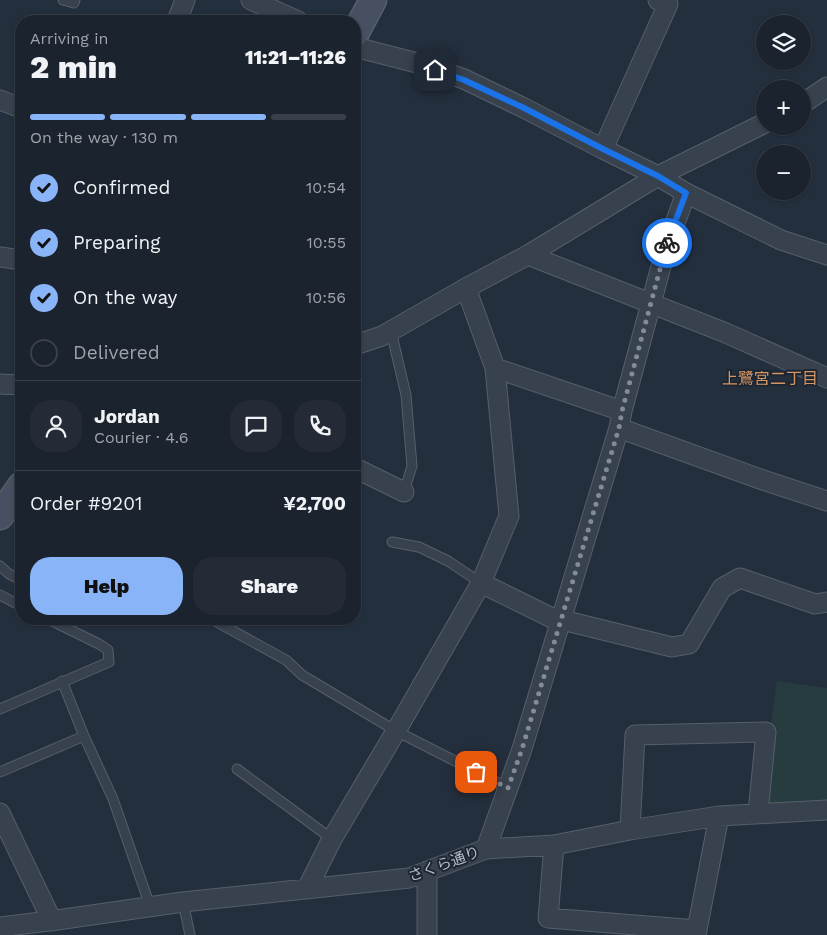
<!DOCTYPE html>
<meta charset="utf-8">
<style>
:root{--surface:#1b232e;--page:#242b36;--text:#f1f3f6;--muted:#a0a4aa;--line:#39404a;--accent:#8ab4f8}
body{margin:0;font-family:"Work Sans","Noto Sans JP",sans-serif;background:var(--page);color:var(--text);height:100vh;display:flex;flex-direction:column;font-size:19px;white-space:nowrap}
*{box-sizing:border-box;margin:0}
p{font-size:16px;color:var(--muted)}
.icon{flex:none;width:28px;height:28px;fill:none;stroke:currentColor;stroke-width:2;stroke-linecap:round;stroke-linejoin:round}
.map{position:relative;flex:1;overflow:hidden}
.details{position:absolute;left:15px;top:15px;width:346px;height:610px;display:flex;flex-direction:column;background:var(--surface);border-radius:20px;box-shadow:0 1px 4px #0004,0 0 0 1px var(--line)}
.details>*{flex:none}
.tools{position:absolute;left:756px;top:15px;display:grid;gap:10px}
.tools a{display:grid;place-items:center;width:55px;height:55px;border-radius:50%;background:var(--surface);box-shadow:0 1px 4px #0004,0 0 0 1px var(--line);font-size:25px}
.pin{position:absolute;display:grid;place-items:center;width:42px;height:42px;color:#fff;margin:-21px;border-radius:10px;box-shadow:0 2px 8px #0006}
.courier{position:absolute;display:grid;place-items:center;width:50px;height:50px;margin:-25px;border:4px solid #1a73e8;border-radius:50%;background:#fff;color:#222;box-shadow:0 1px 6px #0007}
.head em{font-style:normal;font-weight:800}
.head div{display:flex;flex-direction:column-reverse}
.head{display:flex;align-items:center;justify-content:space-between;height:85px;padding:0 15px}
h1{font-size:32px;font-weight:800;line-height:38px}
.bar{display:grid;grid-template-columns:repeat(4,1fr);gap:8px 5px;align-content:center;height:60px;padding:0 15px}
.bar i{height:6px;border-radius:4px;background:var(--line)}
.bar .on{background:var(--accent)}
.bar p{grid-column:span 4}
.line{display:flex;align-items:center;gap:12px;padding:0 15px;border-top:1px solid var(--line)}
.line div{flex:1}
.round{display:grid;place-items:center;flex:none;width:52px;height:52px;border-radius:20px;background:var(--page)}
ol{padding:0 15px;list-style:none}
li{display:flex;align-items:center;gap:15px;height:55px}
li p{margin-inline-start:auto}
li .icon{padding:5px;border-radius:50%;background:var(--accent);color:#111;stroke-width:4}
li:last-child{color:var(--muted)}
li i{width:28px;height:28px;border:2px solid var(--line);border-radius:50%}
.button{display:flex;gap:10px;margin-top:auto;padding:10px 15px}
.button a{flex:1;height:58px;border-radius:20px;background:var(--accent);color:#111;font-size:20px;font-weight:800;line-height:58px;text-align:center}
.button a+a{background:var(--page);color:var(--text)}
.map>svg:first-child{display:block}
.green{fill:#263c3f}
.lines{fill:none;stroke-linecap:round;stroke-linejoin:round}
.lane-casing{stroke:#565f6c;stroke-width:11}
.street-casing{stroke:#565f6c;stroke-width:21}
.secondary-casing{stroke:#565f6c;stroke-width:29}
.lane{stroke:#38414e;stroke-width:9}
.street{stroke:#38414e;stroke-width:19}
.secondary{stroke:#465061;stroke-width:26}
.done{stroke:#828b98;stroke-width:5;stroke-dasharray:0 9}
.route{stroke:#1a73e8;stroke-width:6}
.labels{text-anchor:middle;stroke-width:4;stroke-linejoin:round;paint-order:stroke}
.street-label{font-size:15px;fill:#b4bcc9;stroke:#1d2633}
.neighbourhood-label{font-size:16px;fill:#d59563;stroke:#1d2633}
</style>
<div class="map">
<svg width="827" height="935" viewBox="0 0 827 935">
<rect width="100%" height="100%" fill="#242f3e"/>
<path class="green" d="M777,681L827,688V804L763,808L770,730Z"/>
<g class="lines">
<g class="lane-casing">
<path id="lane" d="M63,0L74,3L75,0
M391,331L406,395L412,466L404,492
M392,542L419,547L448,561L481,583
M0,566L9,574L21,580
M0,595L21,606
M215,621L286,660L302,675L396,731L508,788
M62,681L84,736L113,799L150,906
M0,709L109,662L108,650L99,644L48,619
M237,769L332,839
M0,772L84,736
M183,902L190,935"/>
</g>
<g class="street-casing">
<path id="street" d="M251,0L298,21
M177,21L185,0
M355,47L421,64L464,79L524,108L603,149L658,176L686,193L781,240L827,255
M0,100L21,108
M802,104L827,87
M603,149L668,4L658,0
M528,255L726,333L827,378
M0,257L21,260
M355,345L382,336L466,288L528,255L658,176L765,123
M495,368L622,411
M0,384L21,385
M619,428L763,480L827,501
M355,468L404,492
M481,583L550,617L672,647L689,644L722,588L740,578L815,604L827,602
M0,813L52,921
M630,830L635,735L766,732L758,813
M554,845L548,918L697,930
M486,849L522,749L619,428L622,411L666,248L686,193
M427,871V935
M307,889L332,839L396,731L481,583L509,516L495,368L466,288
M0,927L57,920L183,902L409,878L486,849L554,845L630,830L719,816L827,810
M696,935L719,816"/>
</g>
<g class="secondary-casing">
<path id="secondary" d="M355,34L373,0
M0,516L21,486"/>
</g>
<use href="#lane" class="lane"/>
<use href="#street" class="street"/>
<use href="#secondary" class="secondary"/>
</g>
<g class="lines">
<path class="done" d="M476,772L508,788L522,749L619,428L622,411L667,243"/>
<path class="route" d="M435,70L464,80L524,108L603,149L658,176L686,193L667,243"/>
</g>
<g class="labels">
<g class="street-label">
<text transform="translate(444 864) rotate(-20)" y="5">さくら通り</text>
</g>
<g class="neighbourhood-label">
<text x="770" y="384">上鷺宮二丁目</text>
</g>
</g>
</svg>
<div class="tools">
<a><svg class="icon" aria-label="layers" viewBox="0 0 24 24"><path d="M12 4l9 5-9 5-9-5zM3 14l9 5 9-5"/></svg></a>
<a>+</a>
<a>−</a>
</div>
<div class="pin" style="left:476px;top:772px;background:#ea580c"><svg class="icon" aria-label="bag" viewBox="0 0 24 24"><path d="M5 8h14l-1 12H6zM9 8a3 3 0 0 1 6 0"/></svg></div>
<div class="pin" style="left:435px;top:70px;background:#1f2937"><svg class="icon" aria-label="home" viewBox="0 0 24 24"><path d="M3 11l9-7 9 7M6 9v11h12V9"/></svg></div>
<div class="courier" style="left:667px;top:243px"><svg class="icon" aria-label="bike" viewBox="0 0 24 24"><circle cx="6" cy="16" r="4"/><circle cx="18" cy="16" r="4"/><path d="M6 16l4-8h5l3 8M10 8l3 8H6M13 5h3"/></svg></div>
<section class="details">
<div class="head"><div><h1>2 min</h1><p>Arriving in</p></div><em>11:21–11:26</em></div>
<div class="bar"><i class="on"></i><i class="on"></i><i class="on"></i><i></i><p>On the way · 130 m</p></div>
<ol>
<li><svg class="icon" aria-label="check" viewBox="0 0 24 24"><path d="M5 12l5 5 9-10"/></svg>Confirmed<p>10:54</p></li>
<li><svg class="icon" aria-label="check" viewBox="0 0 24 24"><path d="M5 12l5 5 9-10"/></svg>Preparing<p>10:55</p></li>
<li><svg class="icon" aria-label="check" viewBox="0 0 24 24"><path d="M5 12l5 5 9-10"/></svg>On the way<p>10:56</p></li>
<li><i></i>Delivered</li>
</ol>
<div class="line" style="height:90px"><a class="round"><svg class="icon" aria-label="person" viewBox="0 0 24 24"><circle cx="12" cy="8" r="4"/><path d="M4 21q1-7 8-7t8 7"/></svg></a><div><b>Jordan</b><p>Courier · 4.6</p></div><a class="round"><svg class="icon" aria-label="chat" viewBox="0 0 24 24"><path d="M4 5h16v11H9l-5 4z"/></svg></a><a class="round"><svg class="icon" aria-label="phone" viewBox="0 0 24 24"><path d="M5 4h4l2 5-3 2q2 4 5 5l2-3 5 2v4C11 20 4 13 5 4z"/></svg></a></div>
<div class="line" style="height:65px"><div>Order #9201</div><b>¥2,700</b></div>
<div class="button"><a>Help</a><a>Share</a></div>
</section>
</div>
